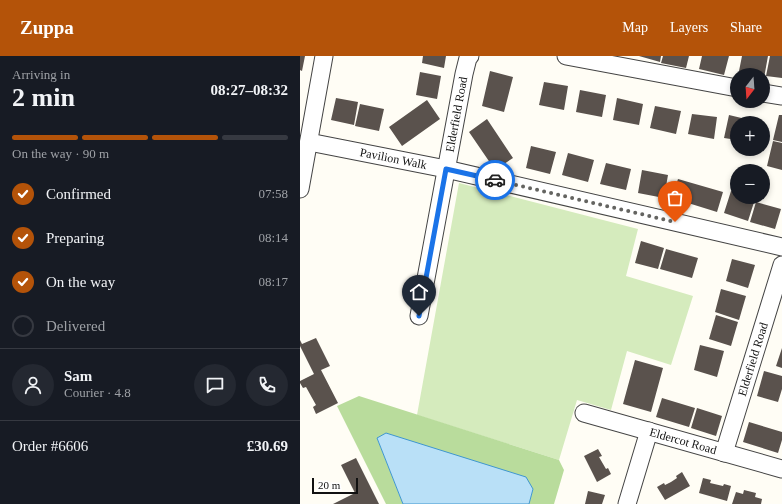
<!DOCTYPE html>
<meta charset="utf-8">
<style>
:root{--surface:#171b24;--page:#242831;--text:#f1f3f6;--muted:#9ea1a6;--line:#363941;--accent:#b45309}
body{margin:0;font-family:Georgia,serif;background:var(--page);color:var(--text);height:100vh;display:flex;flex-direction:column;font-size:15px;white-space:nowrap}
*{box-sizing:border-box;margin:0}
p{font-size:13px;color:var(--muted)}
.icon{flex:none;width:22px;height:22px;fill:none;stroke:currentColor;stroke-width:2;stroke-linecap:round;stroke-linejoin:round}
.map{position:relative;flex:1;overflow:hidden}
.drawer{display:flex;flex-direction:column;background:var(--surface);width:300px}
.drawer>*{flex:none}
.needle{width:26px;rotate:197deg}
.controls{position:absolute;left:430px;top:12px;display:grid;gap:8px}
.controls a{display:grid;place-items:center;width:40px;height:40px;border-radius:50%;background:var(--surface);box-shadow:0 2px 6px #0003;font-size:20px}
.scale{position:absolute;left:12px;bottom:10px;width:46px;box-sizing:border-box;padding-left:4px;border:2px solid #111;border-top:0;font-size:11px;line-height:14px;white-space:nowrap;color:#111;-webkit-text-stroke:3px #fff;paint-order:stroke}
.pin{position:absolute;display:grid;place-items:center;width:34px;height:34px;color:#fff;margin:-41px -17px;border-radius:50% 50% 50% 0;rotate:-45deg;box-shadow:0 0 4px #0007}
.pin .icon{rotate:45deg}
.courier{position:absolute;display:grid;place-items:center;width:40px;height:40px;margin:-20px;border:3px solid #1a73e8;border-radius:50%;background:#fff;color:#222;box-shadow:0 1px 5px #0007}
.head em{font-style:normal;font-weight:700}
.head div{display:flex;flex-direction:column-reverse}
.head{display:flex;align-items:center;justify-content:space-between;height:68px;padding:0 12px}
h1{font-size:26px;font-weight:700;line-height:30px}
.bar{display:grid;grid-template-columns:repeat(4,1fr);gap:6px 4px;align-content:center;height:48px;padding:0 12px}
.bar i{height:5px;border-radius:3px;background:var(--line)}
.bar .selected{background:var(--accent)}
.bar p{grid-column:span 4}
.line{display:flex;align-items:center;gap:10px;padding:0 12px;border-top:1px solid var(--line)}
.line div{flex:1}
.round{display:grid;place-items:center;flex:none;width:42px;height:42px;border-radius:21px;background:var(--page)}
ol{padding:0 12px;list-style:none}
li{display:flex;align-items:center;gap:12px;height:44px}
li p{margin-inline-start:auto}
li .icon{padding:4px;border-radius:50%;background:var(--accent);color:#fff;stroke-width:4}
li:last-child{color:var(--muted)}
li i{width:22px;height:22px;border:2px solid var(--line);border-radius:50%}
header{display:flex;align-items:center;gap:24px;box-sizing:border-box;height:56px;padding:0 20px;background:var(--accent);color:#fff}
header strong{font-size:19px}
nav{display:flex;gap:22px;margin-inline-start:auto;font-size:14px}
main{display:flex;flex:1;min-height:0}
.map>svg:first-child{display:block}
.green{fill:#d5ebbd}
.forest{fill:#b9dc9c}
.water{fill:#b9e0f7;stroke:#3f96cf}
.building{fill:#5a524d}
.lines{fill:none;stroke-linecap:round;stroke-linejoin:round}
.minor-casing{stroke:#444;stroke-width:19}
.minor{stroke:#fff;stroke-width:17}
.done{stroke:#646461;stroke-width:4;stroke-dasharray:0 7.2}
.route{stroke:#1a73e8;stroke-width:5}
.labels{text-anchor:middle;stroke-width:4;stroke-linejoin:round;paint-order:stroke}
.street-label{font-size:12px;fill:#111;stroke:#fff}
</style>
<header>
<strong>Zuppa</strong>
<nav><a>Map</a><a>Layers</a><a>Share</a></nav>
</header>
<main>
<section class="drawer">
<div class="head"><div><h1>2 min</h1><p>Arriving in</p></div><em>08:27–08:32</em></div>
<div class="bar"><i class="selected"></i><i class="selected"></i><i class="selected"></i><i></i><p>On the way · 90 m</p></div>
<ol>
<li><svg class="icon" aria-label="check" viewBox="0 0 24 24"><path d="M5 12l5 5 9-10"/></svg>Confirmed<p>07:58</p></li>
<li><svg class="icon" aria-label="check" viewBox="0 0 24 24"><path d="M5 12l5 5 9-10"/></svg>Preparing<p>08:14</p></li>
<li><svg class="icon" aria-label="check" viewBox="0 0 24 24"><path d="M5 12l5 5 9-10"/></svg>On the way<p>08:17</p></li>
<li><i></i>Delivered</li>
</ol>
<div class="line" style="height:72px"><a class="round"><svg class="icon" aria-label="person" viewBox="0 0 24 24"><circle cx="12" cy="8" r="4"/><path d="M4 21q1-7 8-7t8 7"/></svg></a><div><b>Sam</b><p>Courier · 4.8</p></div><a class="round"><svg class="icon" aria-label="chat" viewBox="0 0 24 24"><path d="M4 5h16v11H9l-5 4z"/></svg></a><a class="round"><svg class="icon" aria-label="phone" viewBox="0 0 24 24"><path d="M5 4h4l2 5-3 2q2 4 5 5l2-3 5 2v4C11 20 4 13 5 4z"/></svg></a></div>
<div class="line" style="height:52px"><div>Order #6606</div><b>£30.69</b></div>
</section>
<div class="map">
<svg width="482" height="448" viewBox="0 0 482 448">
<rect width="100%" height="100%" fill="#fffdf5"/>
<path class="green" d="M159,127L338,173L326,220L393,240L371,309L327,295L311,354L277,344L259,404L117,359Z"/>
<path class="forest" d="M59,340L259,404L264,414L254,448H229L233,433L77,382L103,448H86L37,350Z"/>
<path class="water" d="M86,377L226,421L233,433L229,448H103L77,382Z"/>
<path class="building" d="M0,0H5L2,15L0,14Z
M123,0H146L144,12L122,7Z
M339,0H361L360,6Z
M363,0H389L386,12L361,7Z
M402,0H429L424,19L399,13Z
M442,0H468L464,22L463,19L439,15Z
M470,0H482V22L466,20Z
M190,15L213,21L204,56L182,50Z
M120,16L141,20L137,43L116,39Z
M244,26L268,30L264,54L239,49Z
M280,34L306,39L302,61L276,56Z
M36,42L58,46L54,69L31,64Z
M317,42L343,48L339,69L313,64Z
M127,44L140,63L102,90L89,71Z
M60,48L84,53L79,75L55,70Z
M355,50L381,55L376,78L350,72Z
M392,58L417,61L414,83L388,78Z
M429,59L454,65V67H437V84L424,82Z
M479,59H482V86L473,84Z
M187,63L213,102L195,114L169,76Z
M473,85L482,87V114L467,110Z
M231,90L256,96L250,118L226,112Z
M268,97L294,104L288,126L262,119Z
M306,107L331,113L326,134L300,128Z
M342,114L368,119L364,142L338,137Z
M378,123L423,136L417,156L372,142Z
M431,135L437,137V141H449L455,143L448,165L424,157Z
M456,146L481,153L475,173L450,166Z
M341,185L364,192L358,213L335,207Z
M366,193L398,202L392,222L360,213Z
M432,203L455,209L448,232L426,225Z
M421,233L446,240L439,264L415,256Z
M416,259L438,266L431,290L409,283Z
M16,282L30,310L21,314L38,347L16,358L13,351L16,349L6,331L3,332L0,327V325L14,318L0,290V284L2,288Z
M400,289L424,295L417,321L394,314Z
M482,292V312L476,310Z
M335,304L363,312L351,356L323,348Z
M464,315L482,320V333L478,346L457,340Z
M362,342L395,352L389,371L356,361Z
M397,352L422,360L416,380L391,372Z
M449,366L482,376V384L478,397L443,386Z
M298,393L302,400L299,401L306,413L308,412L311,418L297,426L284,400Z
M56,402L79,448H33L55,437L41,409Z
M382,416L390,430L365,444L357,431L364,427L365,429L371,426L377,422L376,420Z
M403,422L411,424L410,427L423,430L424,428L431,430L427,445L399,437Z
M444,434L456,437L455,441L462,443L461,448H432L436,436L443,438Z
M288,435L305,439L302,448H285Z"/>
<g class="lines">
<g class="minor-casing">
<g id="minor">
<path d="M266,0L437,32"/>
<path d="M463,37L482,40"/>
<path id="s1" d="M9,86L146,113L482,191"/>
<path d="M0,133L24,0"/>
<path id="s2" d="M119,260L164,18L168,2L170,0"/>
<path id="s3" d="M284,357L482,413"/>
<path id="s4" d="M424,397L482,209"/>
<path d="M327,448L349,375"/>
</g>
</g>
<use href="#minor" class="minor"/>
</g>
<g class="lines">
<path class="done" d="M195,124L375,166"/>
<path class="route" d="M119,260L146,113L195,124"/>
</g>
<g class="labels">
<g class="street-label">
<text dy="4" stroke="none"><textPath href="#s2" startOffset="205">Elderfield Road</textPath></text>
<text dy="4" stroke="none"><textPath href="#s1" startOffset="86">Pavilion Walk</textPath></text>
<text dy="4" stroke="none"><textPath href="#s4" startOffset="98">Elderfield Road</textPath></text>
<text dy="4" stroke="none"><textPath href="#s3" startOffset="103">Eldercot Road</textPath></text>
</g>
</g>
</svg>
<div class="controls">
<a><svg class="needle" viewBox="-14 -14 28 28"><path d="M0-13l5 13h-10z" fill="#e53935"/><path d="M0 13l5-13h-10z" fill="#9ea1a6"/></svg></a>
<a>+</a>
<a>−</a>
</div>
<div class="scale">20 m</div>
<div class="pin" style="left:375px;top:166px;background:#ea580c"><svg class="icon" aria-label="bag" viewBox="0 0 24 24"><path d="M5 8h14l-1 12H6zM9 8a3 3 0 0 1 6 0"/></svg></div>
<div class="pin" style="left:119px;top:260px;background:#1f2937"><svg class="icon" aria-label="home" viewBox="0 0 24 24"><path d="M3 11l9-7 9 7M6 9v11h12V9"/></svg></div>
<div class="courier" style="left:195px;top:124px"><svg class="icon" aria-label="car" viewBox="0 0 24 24"><path d="M5 17H2v-5l4-1 3-4h7l3 4 3 1v5h-3M9 17h6M6 11h13"/><circle cx="7" cy="17" r="2"/><circle cx="17" cy="17" r="2"/></svg></div>
</div>
</main>
